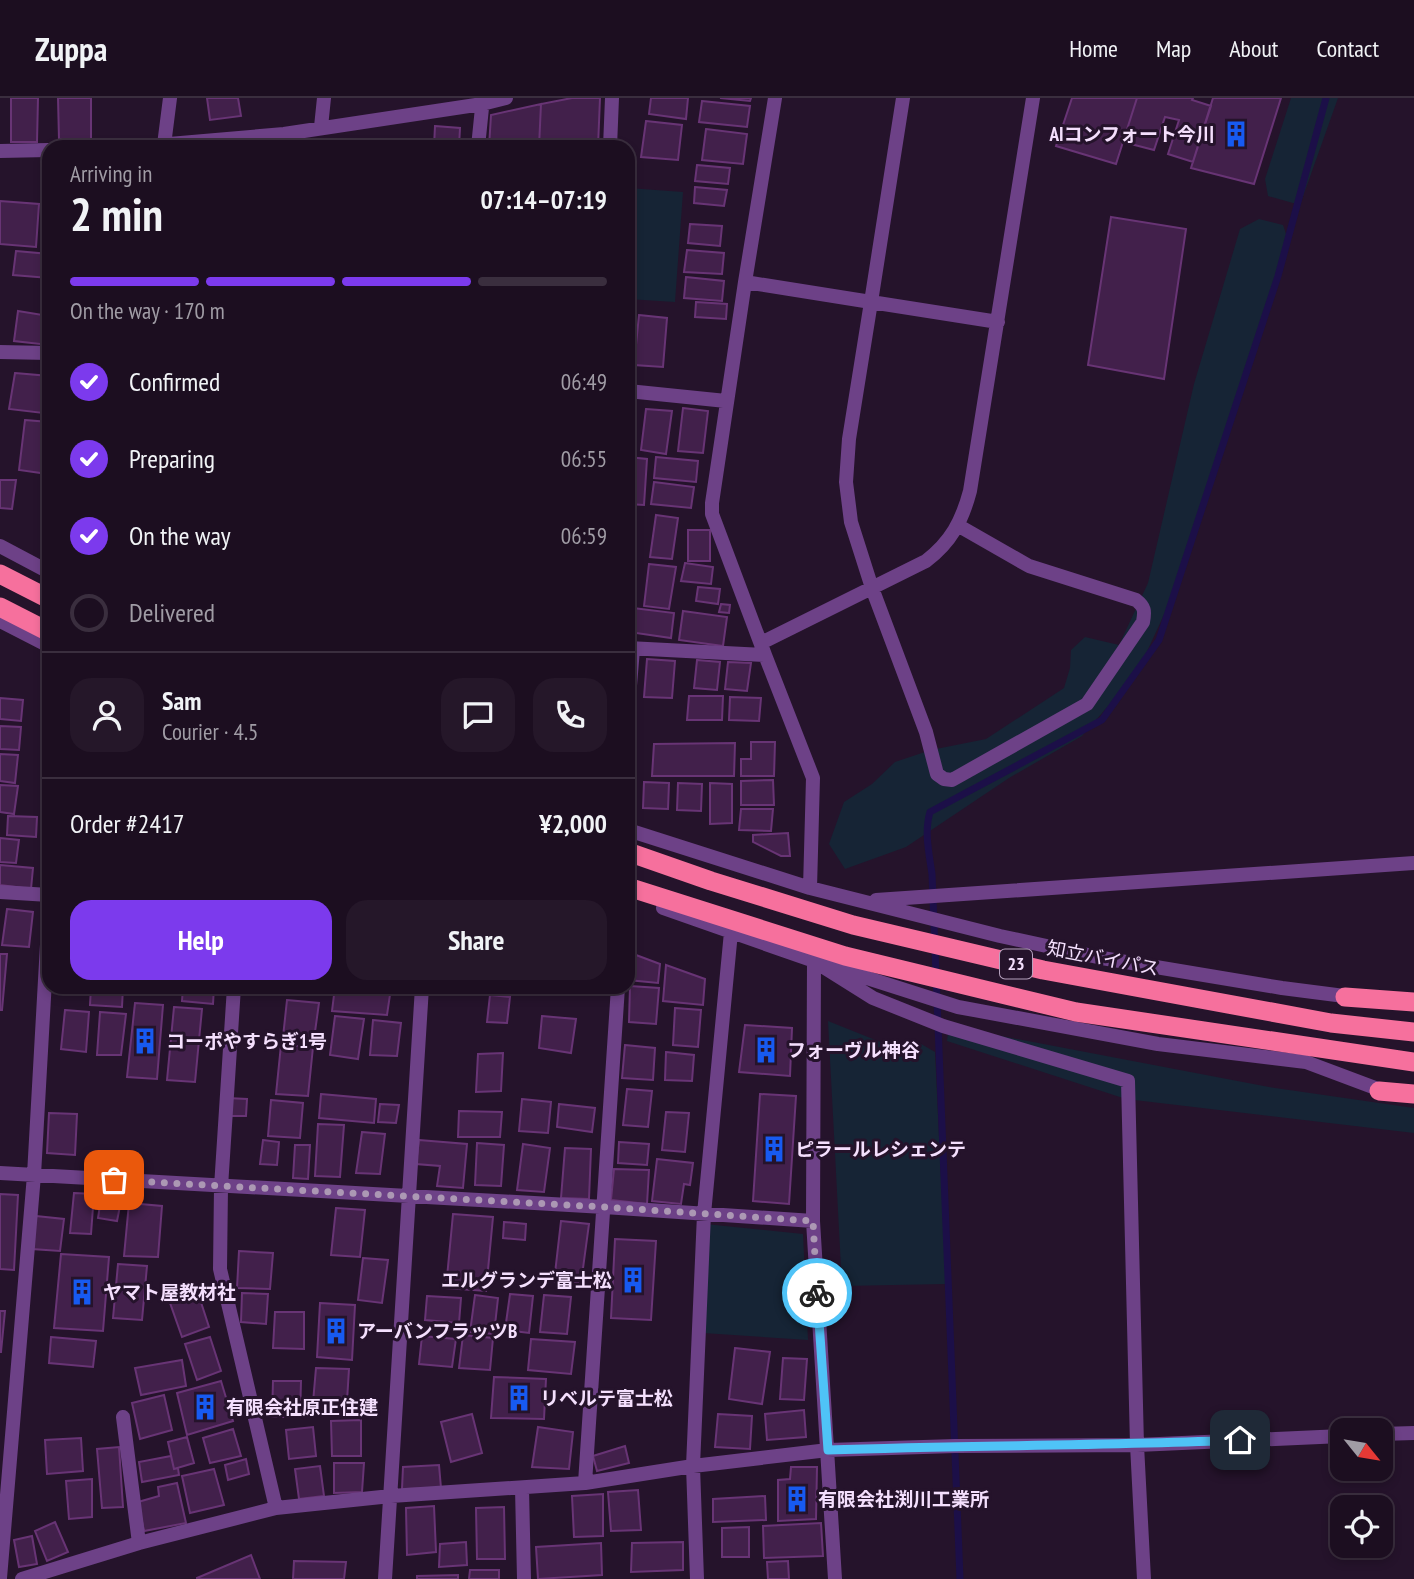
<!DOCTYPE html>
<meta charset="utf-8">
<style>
:root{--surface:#1c0e20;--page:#251729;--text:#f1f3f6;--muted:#a09ca5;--line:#3a2e3e;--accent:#7c3aed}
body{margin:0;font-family:"PT Sans Narrow","Noto Sans JP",sans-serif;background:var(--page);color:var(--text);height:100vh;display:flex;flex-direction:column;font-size:26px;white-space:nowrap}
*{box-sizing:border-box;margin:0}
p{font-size:23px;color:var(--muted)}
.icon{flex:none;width:38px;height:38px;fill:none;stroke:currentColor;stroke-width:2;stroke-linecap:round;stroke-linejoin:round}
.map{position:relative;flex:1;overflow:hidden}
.side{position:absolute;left:42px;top:42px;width:593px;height:854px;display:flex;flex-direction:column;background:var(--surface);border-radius:21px;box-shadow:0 4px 10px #0003,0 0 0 2px var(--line)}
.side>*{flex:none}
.needle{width:46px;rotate:120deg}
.buttons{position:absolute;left:1330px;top:1320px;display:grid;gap:14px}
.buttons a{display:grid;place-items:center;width:63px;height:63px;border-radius:14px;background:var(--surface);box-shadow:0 4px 10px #0003,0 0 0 2px var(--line);font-size:35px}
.pin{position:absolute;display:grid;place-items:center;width:60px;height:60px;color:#fff;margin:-30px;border-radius:14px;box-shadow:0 4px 10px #0006}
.courier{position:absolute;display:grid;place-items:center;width:70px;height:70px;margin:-35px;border:5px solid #4fc3f7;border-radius:50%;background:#fff;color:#222;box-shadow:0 2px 9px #0007}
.summary em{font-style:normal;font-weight:600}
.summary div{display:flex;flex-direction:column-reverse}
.summary{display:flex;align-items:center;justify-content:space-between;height:119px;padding:0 28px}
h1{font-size:46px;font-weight:600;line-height:52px}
.bar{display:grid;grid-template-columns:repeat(4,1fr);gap:10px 7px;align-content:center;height:84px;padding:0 28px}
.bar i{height:9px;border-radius:5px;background:var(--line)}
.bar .current{background:var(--accent)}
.bar p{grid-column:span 4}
.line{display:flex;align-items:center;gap:18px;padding:0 28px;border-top:2px solid var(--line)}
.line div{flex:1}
.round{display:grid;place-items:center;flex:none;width:74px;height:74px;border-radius:21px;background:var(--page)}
ol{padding:0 28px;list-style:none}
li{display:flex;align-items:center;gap:21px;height:77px}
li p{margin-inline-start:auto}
li .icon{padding:7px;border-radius:50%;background:var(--accent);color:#fff;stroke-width:4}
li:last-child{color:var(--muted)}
li i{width:38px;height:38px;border:4px solid var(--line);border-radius:50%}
.button{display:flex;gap:14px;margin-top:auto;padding:14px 28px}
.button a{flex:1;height:80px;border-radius:21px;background:var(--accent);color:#fff;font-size:28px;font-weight:600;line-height:80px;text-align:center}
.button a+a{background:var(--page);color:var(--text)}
header{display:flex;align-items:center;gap:42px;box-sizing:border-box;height:98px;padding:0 35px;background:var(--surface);border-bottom:2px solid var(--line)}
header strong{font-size:33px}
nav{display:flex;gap:38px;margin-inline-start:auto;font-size:24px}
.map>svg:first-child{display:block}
.green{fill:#162435}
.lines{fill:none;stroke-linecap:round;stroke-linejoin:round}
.stream{stroke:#1c0f48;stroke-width:7}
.building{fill:#42204b;stroke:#683475;stroke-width:2}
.minor{stroke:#6d4187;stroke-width:14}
.trunk{stroke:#f6709d;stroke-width:19}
.done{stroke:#ac98b4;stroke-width:7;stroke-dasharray:0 12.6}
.route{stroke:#4fc3f7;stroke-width:9}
.labels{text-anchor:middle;stroke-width:6;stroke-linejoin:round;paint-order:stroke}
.shield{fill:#25132b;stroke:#b6a2be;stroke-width:2}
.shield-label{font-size:18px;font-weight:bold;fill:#f4dffd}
.poi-label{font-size:19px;font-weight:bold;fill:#f4dffd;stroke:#25132b;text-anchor:start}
.street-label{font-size:19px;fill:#f4dffd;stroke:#25132b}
</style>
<header>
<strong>Zuppa</strong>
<nav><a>Home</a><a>Map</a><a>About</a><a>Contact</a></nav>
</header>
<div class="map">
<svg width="1414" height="1481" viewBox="0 0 1414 1481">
<rect width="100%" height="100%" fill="#25132b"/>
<path class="green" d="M1291,0H1338L1300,107L1268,98L1265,81Z
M628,90L683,94L675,204L628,201Z
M1259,121L1283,127L1288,142L1168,508L1137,575L1082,638L1009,680L906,749L845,771L829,746L844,704L872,686L895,664L931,652L986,641L1064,590L1070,570L1071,552L1085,539L1119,547L1148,485L1194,286L1240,131Z
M828,923L908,955L916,943L935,954L946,1186L842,1188Z
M949,928L1269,989L1414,1010V1035L1126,1001L947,943Z
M705,1126L803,1136L808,1242L703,1235Z"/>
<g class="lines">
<path class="stream" d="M960,1481L932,776C929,755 924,734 930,714L1102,622L1159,542L1278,178L1326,0"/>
</g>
<path class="building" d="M11,0H38L37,44H11Z
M58,0H91V42L59,41Z
M207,0H238L241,18L210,22Z
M572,0H600L598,49H539L541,6Z
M651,0H688L686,21L649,16Z
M720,0H751L750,3Z
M1072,0H1137L1116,66L1056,48Z
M1137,0H1193L1192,2L1211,8L1193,64L1168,56L1179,22L1165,19L1154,52L1123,44Z
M1213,0H1281L1254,86L1191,70Z
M702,3L750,8L747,29L699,24Z
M541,6L539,49H489L491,17Z
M646,23L682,27L678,62L641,59Z
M435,28L460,30L459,49H434Z
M706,31L747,36L743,66L702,62Z
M378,41L429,43L428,49H377Z
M316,45L345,49H315Z
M697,67L730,70L728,86L695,83Z
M695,89L727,92L724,108L694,105Z
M0,103L39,106L36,149L0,146Z
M1111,119L1186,131L1164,281L1088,267Z
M690,126L722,128L720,148L688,145Z
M687,152L724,155L722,176L684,174Z
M16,153L49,156V180L13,177Z
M686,179L724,183L722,203L684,200Z
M696,204L727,206L726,221L695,219Z
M18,213L49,218V247L14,243Z
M639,217L667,220L663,269L634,267Z
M15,275L49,278L43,315L9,311Z
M628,310L634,311L630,349L628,348Z
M683,310L708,313L703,355L678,353Z
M646,311L672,313L666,356L641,352Z
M25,322L49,324L48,376L19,372Z
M628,359L647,361L644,407L628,406Z
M656,359L698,363L696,384L654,380Z
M0,382H16L12,411L0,410Z
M654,384L694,389L691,410L651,406Z
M656,417L678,420L672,461L650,459Z
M688,432H710V463H688Z
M685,465L713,469L711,486L681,483Z
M649,466L676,469L669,511L644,508Z
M698,489L720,491L718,506L696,503Z
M721,506L730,507L729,515L719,514Z
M633,510L674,515L671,540L629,534Z
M683,513L727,519L723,548L679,542Z
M647,561L675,563L672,600L644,599Z
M697,562L720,564L717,592L694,590Z
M728,564L751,565L747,593L725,591Z
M689,598H723L722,622H687Z
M730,599L761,600L759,623L729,622Z
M0,600L23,602L21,623L0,621Z
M0,628L21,629L19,652L0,651Z
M751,644H775L774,678H741V661H751Z
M735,645L734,678H652L654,646Z
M0,656L18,657L15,685L0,683Z
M773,682L774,707H741V683Z
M644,684L669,685L668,711L643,710Z
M678,685L702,686L701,713L677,712Z
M710,685L732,686V725L710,726Z
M0,687L18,688L14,716L0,714Z
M741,711H773L771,733L739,732Z
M8,718L37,719L36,739L7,737Z
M788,735L790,758H781L753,744V737Z
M0,740L19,742L16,765L0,764Z
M0,767L33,770L31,791L0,787Z
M7,811L33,814L29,849L2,847Z
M628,854L660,866L658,885L628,882Z
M0,856H7L2,912H0Z
M666,867L705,881L703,907L663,903Z
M630,888L659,890L656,926L629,924Z
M91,889H123L122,909L90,907Z
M183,889H214L213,906L182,903Z
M279,889H304L303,896L279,894Z
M335,889L391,890L387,917L332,913Z
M484,889H510V892L484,891Z
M490,897L510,899L507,925L487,924Z
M287,902L319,905L314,941L283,939Z
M135,905L163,907L157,981L127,979Z
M174,909L202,911L195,984L167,982Z
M675,910L701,912L698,949L673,947Z
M65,912L89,914L86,954L61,951Z
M100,914L126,916L121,957H97Z
M335,918L364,921L358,961L330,957Z
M542,918L576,921L571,955L539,950Z
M373,922L401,925L397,958L370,957Z
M745,927L792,930L790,978L739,974Z
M281,947L313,949L308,998L276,996Z
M625,947L655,950L653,982L622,980Z
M666,954L694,957L692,983L665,982Z
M503,955L501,993L476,994L478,956Z
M627,991L652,993L648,1029L623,1027Z
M321,996L376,1001L374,1025L319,1020Z
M760,996L796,998L789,1106L753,1103Z
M227,1000L247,1001L246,1018H227Z
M522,1001L551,1004L548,1035L519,1033Z
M271,1002L303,1005L300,1040L268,1038Z
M380,1006L399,1007L396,1025L378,1024Z
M559,1006L595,1010L592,1034L557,1029Z
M459,1013L502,1014L500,1039H458Z
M666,1014L689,1015L685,1054L662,1052Z
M49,1015L77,1016L75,1057L47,1055Z
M318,1026L344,1027L340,1079L315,1078Z
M362,1034L385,1036L380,1076L356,1075Z
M263,1042L279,1044L277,1067L260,1066Z
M419,1042L467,1046L463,1090L437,1088L440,1068L416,1066Z
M619,1044L649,1046L647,1067L618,1065Z
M477,1045L504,1047L501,1088L475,1087Z
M523,1046L550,1050L544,1094L517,1092Z
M295,1047H310L308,1081L293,1080Z
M565,1050L591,1051L589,1101L561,1100Z
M657,1061L693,1065L690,1087L684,1086L681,1106L652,1103Z
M614,1071L649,1072L647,1106L611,1102Z
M74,1095L94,1096L91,1136L70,1135Z
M102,1095L122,1098L117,1123L98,1120Z
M0,1096L18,1097L14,1172L0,1171Z
M129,1105L162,1108L158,1159L124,1158Z
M336,1110L365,1112L360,1159L331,1157Z
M453,1116L493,1119L486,1193L446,1190Z
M36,1118L64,1121L60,1153L32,1151Z
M561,1123L589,1126L581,1185L554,1184Z
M504,1124L526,1126L525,1142L503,1140Z
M615,1141L656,1143L651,1222L611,1220Z
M239,1153L273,1155L270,1191L237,1190Z
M61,1156L109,1159L103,1233L54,1230Z
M363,1160L388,1162L382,1205L358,1202Z
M118,1166L147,1168L142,1222L113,1220Z
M197,1192L209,1229L182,1239L169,1202Z
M242,1195L268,1196L266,1226L241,1224Z
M510,1196L533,1198L529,1235L505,1232Z
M475,1197L498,1200L494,1236L470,1234Z
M544,1197L571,1199L567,1236L540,1234Z
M427,1198L461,1200L459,1225L425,1222Z
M320,1205L355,1207L352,1262L317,1259Z
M0,1213H5L1,1254H0Z
M275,1214H304V1251L273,1250Z
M463,1237L493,1240L490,1272L459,1270Z
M422,1238L456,1241L452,1269L419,1266Z
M51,1239L96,1243L93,1269L49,1265Z
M210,1239L221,1273L197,1282L185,1246Z
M531,1241L575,1244L571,1276L528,1272Z
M735,1250L770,1254L762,1306L729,1301Z
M783,1260L807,1261L804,1302L780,1301Z
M182,1262L186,1288L141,1297L135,1270Z
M316,1270L349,1271L346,1319L312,1316Z
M494,1279L546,1281L544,1321L491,1320Z
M221,1283L233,1323L187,1337L177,1295Z
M273,1283H301L300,1319H272Z
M164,1297L172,1332L140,1341L132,1305Z
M804,1312L806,1339L767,1342L765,1316Z
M472,1316L482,1355L451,1364L441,1324Z
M718,1316L752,1318L750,1351L715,1349Z
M361,1322V1358H332L331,1323Z
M313,1329L316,1358L289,1361L286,1332Z
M538,1329L573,1334L569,1371L532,1369Z
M233,1331L241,1358L210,1365L203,1340Z
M187,1339L194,1365L174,1371L168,1344Z
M81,1340L83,1373L47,1376L45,1342Z
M625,1348L629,1365L597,1373L593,1358Z
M119,1349L123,1409L102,1410L97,1351Z
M171,1358L174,1371L178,1370L179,1377L142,1384L139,1364Z
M246,1361L249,1376L228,1382L225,1367Z
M334,1365H364L362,1394L334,1395Z
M439,1367L441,1390L402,1391L403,1369Z
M320,1368L324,1398L299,1401L295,1371Z
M791,1369H817L816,1421L778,1423V1382L790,1381Z
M214,1371L224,1407L190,1415L182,1378Z
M92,1381V1419L69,1421L66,1383Z
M177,1385L186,1425L144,1433L138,1404L159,1398L158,1389Z
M638,1392L641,1432L611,1433L608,1394Z
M603,1396V1438L574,1439L572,1398Z
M765,1398L766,1422L713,1424V1401Z
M434,1408L436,1454L407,1457L406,1410Z
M504,1409L505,1461H477L476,1410Z
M55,1424L68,1454L47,1463L35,1433Z
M821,1425L823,1458L764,1460L763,1428Z
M749,1429V1459H722V1430Z
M32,1438L37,1466L19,1469L14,1442Z
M466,1444L467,1467L439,1469L440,1446Z
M683,1444V1472L631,1474L632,1445Z
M601,1445L602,1477L538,1481L536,1449Z
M251,1457L260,1481H197V1480Z
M294,1463L346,1464L344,1481H293Z
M788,1463L789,1481H768L767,1464Z
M470,1472H499V1481H469Z
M458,1477V1481H417V1478Z"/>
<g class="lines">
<path class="minor" d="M321,29L324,0
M164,47L170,0
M134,49L284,36L482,6L506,0
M478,49L483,0
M610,49L612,0
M0,53L49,52
M745,184L871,204L903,0
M0,254L49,255
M628,293L726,303
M959,428L1029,468L1136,502C1145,509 1145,513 1143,524L1087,606L952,682L944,681L937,676L926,634L872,490L851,424L846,384L849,341L871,204L998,224
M0,448L49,474
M0,523L49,548
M761,545L926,463C951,444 962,423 970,393L1033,0
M628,550L765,557L813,680L810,790
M765,557L712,416V405L745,184L775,0
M628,612L633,551
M628,732L810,790L1000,838L1102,860L1282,890L1352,899
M0,794L49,797
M876,802L1414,765
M663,810L814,863L958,909L1158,946L1306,964L1386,994
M814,863L873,900L943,928L1128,983L1137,1347L1144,1481
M814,863L813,1123L835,1481
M234,889L221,1089L220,1171L276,1410
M0,1075L604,1109L813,1123
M123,1319L139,1445
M1381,1336L1414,1335
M585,1385L618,889
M522,1390L524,1481
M0,1480L34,1077L49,811
M22,1481L139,1445L276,1410L391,1398L585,1385L693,1368L828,1352L955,1348L1137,1347L1342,1338
M385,1481L422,889
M697,1481L693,1368L704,1116L731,834"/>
<path class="trunk" d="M0,476L49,501
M0,509L49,534
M628,754L711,783L853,827L1043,872L1331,925L1414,934
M628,789L845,858L1076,914L1414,964
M1345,899L1414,904
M1379,993L1414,996"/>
</g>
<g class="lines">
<path class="done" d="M114,1082L604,1109L813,1123L817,1195"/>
<path class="route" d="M817,1195L828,1352C965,1347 1102,1348 1240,1342"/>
</g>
<defs>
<g id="building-bare" transform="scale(2.1)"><path d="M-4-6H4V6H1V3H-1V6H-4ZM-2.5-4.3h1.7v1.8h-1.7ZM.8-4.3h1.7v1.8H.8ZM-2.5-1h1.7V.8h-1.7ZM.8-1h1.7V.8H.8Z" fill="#175af1" stroke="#25132b" stroke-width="2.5" paint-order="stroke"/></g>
</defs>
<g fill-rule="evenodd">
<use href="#building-bare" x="1236" y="36"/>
<use href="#building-bare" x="145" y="943"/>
<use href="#building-bare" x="766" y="952"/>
<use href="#building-bare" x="774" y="1051"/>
<use href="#building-bare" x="633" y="1182"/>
<use href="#building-bare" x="82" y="1194"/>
<use href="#building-bare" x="336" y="1233"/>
<use href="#building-bare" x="519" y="1300"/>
<use href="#building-bare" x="205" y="1309"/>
<use href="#building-bare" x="797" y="1401"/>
</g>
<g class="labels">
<rect class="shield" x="1000" y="851.5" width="32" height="29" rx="5"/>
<g class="shield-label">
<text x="1016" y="872">23</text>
</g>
<g class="poi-label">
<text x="1215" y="43" text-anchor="end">AIコンフォート今川</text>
<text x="166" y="950">コーポやすらぎ1号</text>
<text x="787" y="959">フォーヴル神谷</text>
<text x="795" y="1058">ピラールレシェンテ</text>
<text x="612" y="1189" text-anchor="end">エルグランデ富士松</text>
<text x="103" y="1201">ヤマト屋教材社</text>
<text x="357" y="1240">アーバンフラッツB</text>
<text x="540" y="1307">リベルテ富士松</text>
<text x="226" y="1316">有限会社原正住建</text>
<text x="818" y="1408">有限会社渕川工業所</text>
</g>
<g class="street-label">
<text transform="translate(1103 860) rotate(11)" y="7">知立バイパス</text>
</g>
</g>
</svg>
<div class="buttons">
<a><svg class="needle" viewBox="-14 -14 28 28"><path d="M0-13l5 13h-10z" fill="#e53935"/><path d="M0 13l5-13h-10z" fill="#a09ca5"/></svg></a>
<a><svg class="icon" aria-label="locate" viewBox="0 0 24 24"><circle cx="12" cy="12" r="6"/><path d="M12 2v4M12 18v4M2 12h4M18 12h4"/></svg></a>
</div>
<div class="pin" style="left:114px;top:1082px;background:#ea580c"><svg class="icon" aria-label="bag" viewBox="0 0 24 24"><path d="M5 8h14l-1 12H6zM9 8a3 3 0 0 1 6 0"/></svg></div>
<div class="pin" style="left:1240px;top:1342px;background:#1f2937"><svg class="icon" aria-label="home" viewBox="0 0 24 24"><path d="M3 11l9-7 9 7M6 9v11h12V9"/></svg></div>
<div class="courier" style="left:817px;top:1195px"><svg class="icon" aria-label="bike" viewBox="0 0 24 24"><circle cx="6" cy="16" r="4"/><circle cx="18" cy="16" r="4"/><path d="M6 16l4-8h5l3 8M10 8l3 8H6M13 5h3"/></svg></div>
<section class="side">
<div class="summary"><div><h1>2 min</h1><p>Arriving in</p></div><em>07:14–07:19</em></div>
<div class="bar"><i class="current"></i><i class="current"></i><i class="current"></i><i></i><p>On the way · 170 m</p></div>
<ol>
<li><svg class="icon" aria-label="check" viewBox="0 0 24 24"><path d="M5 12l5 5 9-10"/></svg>Confirmed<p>06:49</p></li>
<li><svg class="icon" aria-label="check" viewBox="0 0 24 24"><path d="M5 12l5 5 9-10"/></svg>Preparing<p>06:55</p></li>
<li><svg class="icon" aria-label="check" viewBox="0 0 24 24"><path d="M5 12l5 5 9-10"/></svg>On the way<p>06:59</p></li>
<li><i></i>Delivered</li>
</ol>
<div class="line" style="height:126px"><a class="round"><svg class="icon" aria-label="person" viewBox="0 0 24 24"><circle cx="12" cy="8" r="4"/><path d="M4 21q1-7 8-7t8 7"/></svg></a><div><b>Sam</b><p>Courier · 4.5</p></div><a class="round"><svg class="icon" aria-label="chat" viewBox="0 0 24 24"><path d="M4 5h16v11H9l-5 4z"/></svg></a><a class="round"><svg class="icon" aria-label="phone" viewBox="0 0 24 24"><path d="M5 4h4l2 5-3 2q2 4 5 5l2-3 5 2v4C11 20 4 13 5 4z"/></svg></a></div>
<div class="line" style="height:91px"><div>Order #2417</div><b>¥2,000</b></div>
<div class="button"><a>Help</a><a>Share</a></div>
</section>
</div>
